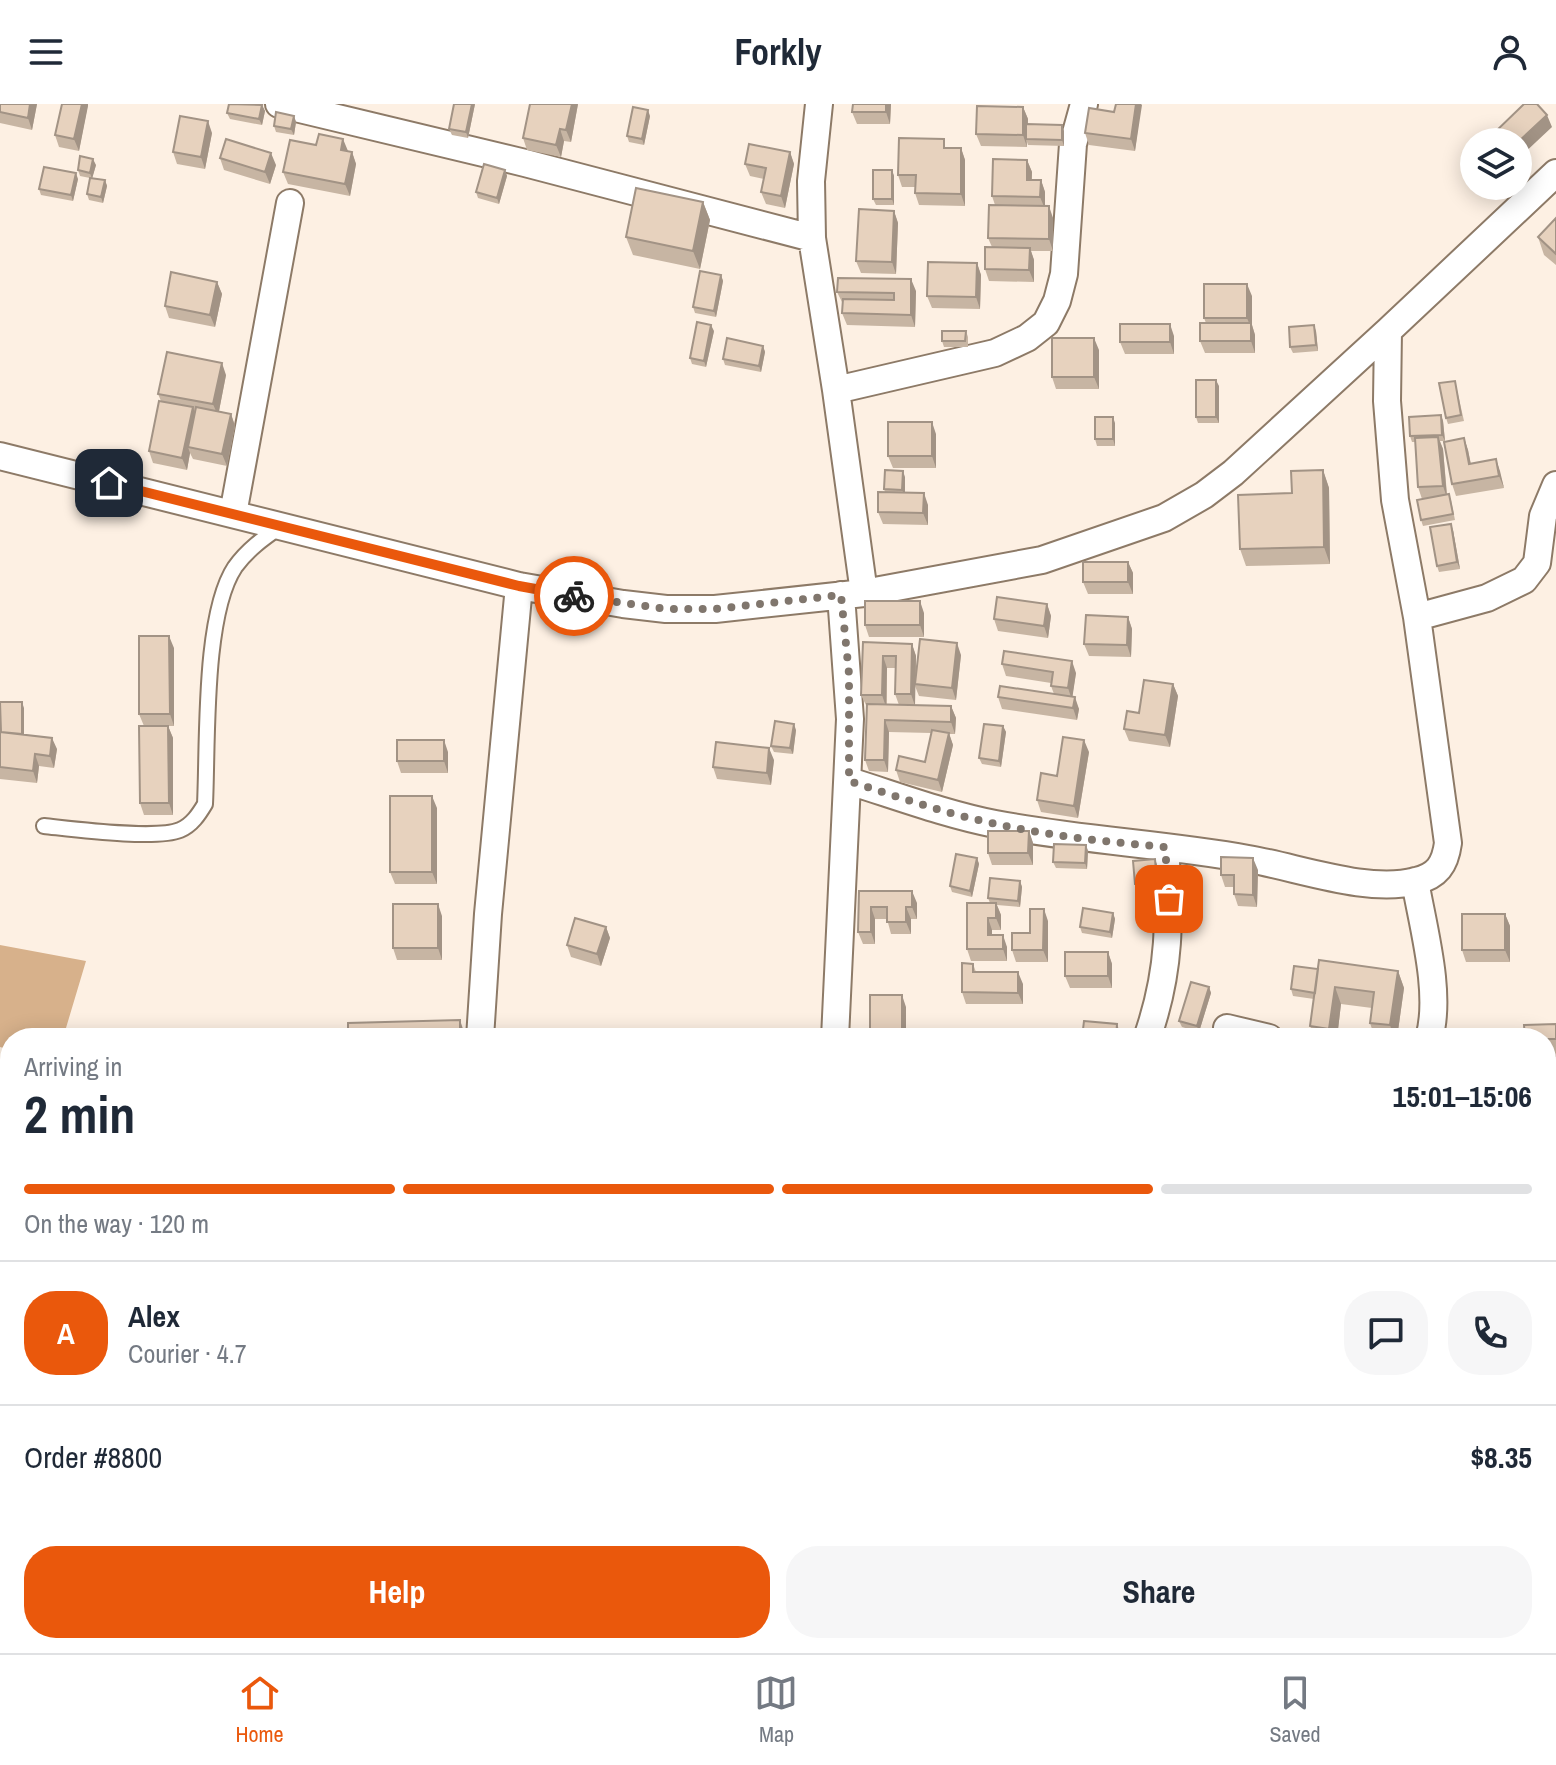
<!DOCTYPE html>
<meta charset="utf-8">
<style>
:root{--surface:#fff;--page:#f6f6f7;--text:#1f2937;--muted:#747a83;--line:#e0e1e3;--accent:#ea580c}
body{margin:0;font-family:"Archivo Narrow",sans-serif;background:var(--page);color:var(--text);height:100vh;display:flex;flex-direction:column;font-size:30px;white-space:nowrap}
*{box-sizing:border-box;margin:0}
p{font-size:26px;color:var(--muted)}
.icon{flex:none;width:44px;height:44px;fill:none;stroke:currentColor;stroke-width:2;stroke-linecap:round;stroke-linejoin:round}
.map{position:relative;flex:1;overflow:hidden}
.drawer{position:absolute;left:0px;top:924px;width:1556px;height:626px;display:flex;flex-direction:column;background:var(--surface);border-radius:32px 32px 0 0;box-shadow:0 4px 20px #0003}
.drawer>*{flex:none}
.controls{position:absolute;left:1460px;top:24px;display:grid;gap:16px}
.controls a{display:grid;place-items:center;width:72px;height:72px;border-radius:50%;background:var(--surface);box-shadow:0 4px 20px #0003;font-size:40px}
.pin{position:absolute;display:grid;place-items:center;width:68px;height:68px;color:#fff;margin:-34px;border-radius:16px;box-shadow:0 4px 12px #0006}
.courier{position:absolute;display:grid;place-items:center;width:80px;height:80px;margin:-40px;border:6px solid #ea580c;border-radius:50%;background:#fff;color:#222;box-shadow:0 2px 10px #0007}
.head em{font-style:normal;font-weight:700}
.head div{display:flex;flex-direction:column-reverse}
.head{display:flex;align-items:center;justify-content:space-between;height:136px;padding:0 24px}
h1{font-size:52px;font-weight:700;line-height:60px}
.bar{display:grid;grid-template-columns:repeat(4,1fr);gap:12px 8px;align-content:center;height:96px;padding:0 24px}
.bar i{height:10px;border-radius:6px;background:var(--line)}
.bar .selected{background:var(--accent)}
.bar p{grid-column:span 4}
.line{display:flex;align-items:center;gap:20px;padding:0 24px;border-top:2px solid var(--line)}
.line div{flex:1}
.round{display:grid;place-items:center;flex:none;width:84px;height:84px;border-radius:32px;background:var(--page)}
.primary-button{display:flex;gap:16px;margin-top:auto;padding:16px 24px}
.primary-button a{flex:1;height:92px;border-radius:32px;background:var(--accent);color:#fff;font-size:32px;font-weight:700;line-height:92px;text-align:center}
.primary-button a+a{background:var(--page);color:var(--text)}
header{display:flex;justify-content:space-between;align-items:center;height:104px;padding:0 24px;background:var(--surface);font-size:36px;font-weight:700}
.tabs{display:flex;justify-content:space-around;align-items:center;height:112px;border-top:2px solid var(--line);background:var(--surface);font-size:22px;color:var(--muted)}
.tabs a{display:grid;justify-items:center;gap:4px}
.tabs .selected{color:var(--accent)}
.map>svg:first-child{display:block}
.forest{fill:#d7b18b}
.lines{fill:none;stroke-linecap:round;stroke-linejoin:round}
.service-casing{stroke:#8d7a67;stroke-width:18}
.minor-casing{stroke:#8d7a67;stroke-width:30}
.service{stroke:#fff;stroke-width:14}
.minor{stroke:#fff;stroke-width:26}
.wall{fill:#c7b5a3;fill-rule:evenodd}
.shaded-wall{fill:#a29385}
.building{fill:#e7d2be;stroke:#a29385;stroke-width:2}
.done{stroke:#80766d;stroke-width:8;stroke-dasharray:0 14.4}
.route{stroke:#ea580c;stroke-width:10}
</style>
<header><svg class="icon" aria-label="menu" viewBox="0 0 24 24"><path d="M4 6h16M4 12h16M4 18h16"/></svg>Forkly<svg class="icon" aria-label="person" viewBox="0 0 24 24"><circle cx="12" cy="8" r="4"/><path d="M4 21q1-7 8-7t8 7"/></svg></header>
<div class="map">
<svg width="1556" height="1549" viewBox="0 0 1556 1549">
<rect width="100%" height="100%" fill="#fdf0e3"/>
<path class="forest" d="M0,841L86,857L63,934H10V946L0,943Z"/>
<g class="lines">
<g class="service-casing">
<path id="service" d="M44,722C73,725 156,736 180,726C192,721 199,710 205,700C208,639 203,511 235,463C248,445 264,434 281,422"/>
</g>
<g class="minor-casing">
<path id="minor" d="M279,0L525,59L812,134
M819,0L811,77L812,134L836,286L864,489
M836,286L995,249L1027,234L1046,219L1057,197L1064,170L1073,40L1084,0
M0,352L519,482L623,500L666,505H715L864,489L1042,456L1164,414L1204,391L1233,369L1388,227L1556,69
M233,410L290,99
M1417,513L1487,494L1524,476L1537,459L1543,412L1556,381
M849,677C897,692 945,710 995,720C1079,736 1164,740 1248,755C1297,763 1368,790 1416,777C1437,772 1445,761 1448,739L1417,513L1395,396L1387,297L1388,227
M1415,777C1423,823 1442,890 1429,934
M1227,924L1269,934
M480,934L488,810L519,482
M835,934L850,615L841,491
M1147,934C1171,866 1170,814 1165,743
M0,1054L10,1056
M1546,1185H1556
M0,1415L10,1416
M1530,1540V1549
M739,1549L740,1540"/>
</g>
<use href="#service" class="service"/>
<use href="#minor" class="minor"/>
</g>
<path class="wall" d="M0,0H37L32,26L0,19Z
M62,0H88L79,47L59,43L55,31Z
M475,0L468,34L452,31L449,25Z
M578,0L571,38L564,37L561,53L527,46L523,34Z
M853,0H891L890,20H857L852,8Z
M1116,0H1141L1135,47L1089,41L1085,29L1114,8Z
M262,1L265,7L262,21L230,15L227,9Z
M1023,3L1028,15V20L1062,21L1064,27V42L1028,41L1027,38V43L981,42L976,30Z
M294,12L296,18L294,31L276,28L274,22Z
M650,12L644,41L629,38L627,32Z
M212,29L205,65L177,60L173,48Z
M947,44H961L965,56V102L919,101L915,89V83H902L898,71Z
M348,48H352L356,60L350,92L288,80L283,68Z
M790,48L794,60L785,104L766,100L761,88L764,75L750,72L745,60Z
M220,54L276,61L270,80L224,66Z
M1027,56L1032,68V76H1041L1045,88V102L1053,114V147H1031L1034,156V178L989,177L985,165L992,143L988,134L995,101L992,92Z
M96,61L92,74L105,76L107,82L103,99L89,96L87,90L90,74L80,72L78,66Z
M505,66L507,72L499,100L478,94L476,88Z
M892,66L894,72V101H876L873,95Z
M78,75L73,97L41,91L39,85Z
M703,98L710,116L700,165L633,151L626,133Z
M894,107L898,119L896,170L861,169L856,157Z
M1556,114V161L1544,151L1538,133Z
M977,159L981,171L980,205L932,204L927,192Z
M721,171L723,177L716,213L695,209L693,203Z
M217,178L222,190L215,223L169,214L165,202Z
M916,187L915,223L847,221L842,209L843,200L837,188Z
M1252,192V221L1255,231V249H1205L1200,237L1206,219L1204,214Z
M714,227L706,263L692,260L690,254Z
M966,227L968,233V243H944L942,237Z
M1316,227L1318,247L1293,249L1290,243Z
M1174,232V250H1125L1120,238Z
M763,242L765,248L761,268L725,261L723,255Z
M1099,246V285H1056L1052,273Z
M226,271L219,307L231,310L235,322L227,362L193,355L190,349L187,366L153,359L149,347L161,297L158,290Z
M1455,277L1464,317L1448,320L1446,314Z
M1219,282V319H1198L1196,313Z
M1441,311L1443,317L1445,337H1440L1443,345L1447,390L1451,396L1455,416L1423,422L1421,416L1422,395L1418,383L1415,338H1412L1410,332Z
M1115,319V342H1097L1095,335Z
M936,330V364H893L888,352Z
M1464,334L1468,346L1471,360L1496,355L1504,384L1456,392L1452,380Z
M1323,366L1329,384L1330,460L1246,462L1240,445L1292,389Z
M905,373V388L928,401V421L883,420L878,408L885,388L884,385Z
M1453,426L1460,465L1439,468L1437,462Z
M1128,458L1133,469V490H1088L1083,478Z
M1047,500L1051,512L1048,534L998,527L994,515Z
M924,509V533H869L865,521Z
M1128,513L1132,525L1131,553L1089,552L1084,540Z
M863,538L912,540L916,552V570L961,551L956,596L919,592L915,582V601L951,602L956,614L955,630H949L953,641L942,688L900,678L896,666L925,658L931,629L889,628L888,668L869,667L865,656L867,603L861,591ZM887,564H895V590L899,601L887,600Z
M174,544V622H144L139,610Z
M1002,560L1076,569L1072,593L1079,605L1077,616L1002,605L998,593L1054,590L1051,582V579L1006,572Z
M1173,580L1178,592L1170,643L1129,637L1124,625L1139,609Z
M24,604V631L57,645L54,664L39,662L37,679L0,675V628Z
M168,622L173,634V711H144L140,699Z
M1003,622L1006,628L1001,663L982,660L979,654Z
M796,626L793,650L774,648L771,642Z
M448,648V669H401L397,657Z
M1089,648L1078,714L1041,708L1037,696L1057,672Z
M774,656L771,681L717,675L713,663Z
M437,704V780H395L390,768Z
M1029,727L1033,739V761H992L988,749Z
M1086,741L1088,747L1087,765L1056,764L1053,758Z
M977,754L979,760L972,793L952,788L950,782Z
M1155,755L1157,761L1159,785L1137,786L1135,780Z
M1258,766L1257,803L1238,802L1234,790V783H1225L1221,771Z
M1020,777L1022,783L1020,803L997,801L1001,811V826H992V831L1007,843V857H971L967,845L990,799L988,794Z
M859,787L917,799V815H911V830H891L887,815H875V840H863L858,828Z
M1113,809L1115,815L1112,834L1082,829L1080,823Z
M1505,810L1510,822V858H1466L1462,846Z
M442,812V856H397L393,844Z
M1048,817V858H1016L1012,846L1030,829Z
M606,823L610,834L601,862L571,853L567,841Z
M1108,848L1112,860V884H1070L1065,872Z
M973,860L976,868L1023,880V900H966L962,888Z
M1318,865L1398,867L1404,884L1397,934H1375L1370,919L1372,904L1341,900L1337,934H1315L1310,922L1314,895L1293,892L1291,885Z
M1209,883L1211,889L1199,928L1182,923L1179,917Z
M1556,920V953H1553V971L1556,970V1023H1546V934Z
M1556,1080V1102L1546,1103V1081Z
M1556,1133V1167L1548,1168L1546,1161V1134Z
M1546,1234L1556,1239V1304H1546Z
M1546,1360L1549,1366V1388L1553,1394V1420H1546Z"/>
<path class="shaded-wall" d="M30,0H37L32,26L28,14Z
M82,0H88V2L79,47L74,35Z
M472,0H475L468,34L466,28Z
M572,0H578L571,38L566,26Z
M886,0H891L890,20L886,8Z
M1136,0H1141L1142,1L1135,47L1131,35Z
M262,1L265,7L262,21L259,15Z
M1023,3L1028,15L1027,35H1026L1027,43L1023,31Z
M648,6L650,12L644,41L642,35Z
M1547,11L1552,23L1518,55V38Z
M294,12L296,18L294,31L291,25Z
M208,17L212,29L205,65L201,53Z
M1062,21L1064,27V42L1062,36Z
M560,25L564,37L561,53L556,41Z
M343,35L348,47L341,46Z
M961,44L965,56V102L961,90Z
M352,48L356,60L350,92L345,80Z
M790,48L794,60L785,104L781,92Z
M271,49L276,61L270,80L265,68Z
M93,55L96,61L92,75L90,69Z
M1027,56L1032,68L1031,88L1027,76Z
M505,66L507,72L499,100L497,94Z
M892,66L894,72V101L892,95Z
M76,69L78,75L73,97L71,91Z
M105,76L107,82L103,99L101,93Z
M1041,76L1045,88V105L1040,93Z
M703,98L710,116L700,165L693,147Z
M1049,102L1053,114V147L1049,135Z
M894,107L898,119L896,170L892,158Z
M1030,144L1034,156V178L1029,166Z
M977,159L981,171L980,205L976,193Z
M721,171L723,177L716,213L714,207Z
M911,175L916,187L915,223L911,211Z
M217,178L222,190L215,223L210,211Z
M1247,180L1252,192V221L1255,231V249L1251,237V224L1247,214Z
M1170,220L1174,232V250L1170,238Z
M711,221L714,227L706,263L704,257Z
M1314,221L1316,227L1318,247L1316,241Z
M1094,234L1099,246V285L1094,273Z
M763,242L765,248L761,268L759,262Z
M222,259L226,271L218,312L213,300Z
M1216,276L1219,282V319L1216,313Z
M193,303L197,315L188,343L190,349L187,366L182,354Z
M231,310L235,322L227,362L222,350Z
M1441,311L1443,317L1445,337L1442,331Z
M1113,313L1115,319V342L1113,335Z
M932,318L936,330V364L932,352Z
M1438,333L1443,345L1447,394L1443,382Z
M1464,334L1468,346L1473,372L1469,360Z
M1496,355L1500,367L1504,384L1499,372Z
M1323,366L1329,384L1330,460L1324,443Z
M903,367L905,373V392L902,386Z
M924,389L928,401V421L923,409Z
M1451,420L1453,426L1460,465L1457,458Z
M1128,458L1133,469V490L1128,478Z
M920,497L924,509V533L920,521Z
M1047,500L1051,512L1048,534L1044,522Z
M1128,513L1132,525L1131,553L1127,541Z
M169,532L174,544V622L170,610Z
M957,539L961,551L956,596L952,584Z
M912,540L916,552L915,602L911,590Z
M883,552L887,564L886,603L882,591Z
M1072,557L1076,569L1072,596L1068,584Z
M1173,580L1178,592L1170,643L1165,631Z
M1075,593L1079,605L1077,616L1073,604Z
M22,598L24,604V637L22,631Z
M951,602L956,614L955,630L951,618Z
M885,616L889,628L888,668L884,656Z
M794,620L796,626L793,650L790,644Z
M168,622L173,634V711L169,699Z
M1003,622L1006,628L1001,663L999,657Z
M949,629L953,641L942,688L938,676Z
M52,634L57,645L54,664L50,652Z
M444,636L448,648V669L444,657Z
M1084,636L1089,648L1078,714L1074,702Z
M769,644L774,656L771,681L767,669Z
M35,650L39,662L37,679L33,667Z
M432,692L437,704V780L432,768Z
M1029,727L1033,739V761L1028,749Z
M1086,741L1088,747L1087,765L1085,759Z
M977,754L979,760L972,793L970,787Z
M1253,754L1258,766L1257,803L1253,791Z
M1155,755L1157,761L1159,785L1157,779Z
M1020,777L1022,783L1020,803L1018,797Z
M912,787L917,799V815L912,803Z
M996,799L1001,811V826L996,814Z
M438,800L442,812V856L438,844Z
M871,803L875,815V840L871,828Z
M906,803L911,815V830L906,818Z
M1044,805L1048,817V858L1043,846Z
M1113,809L1115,815L1112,834L1110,828Z
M1505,810L1510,822V858L1505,846Z
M988,814L992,826V843L988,831Z
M606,823L610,834L601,862L597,850Z
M1003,831L1007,843V857L1003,845Z
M1108,848L1112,860V884L1108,872Z
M1398,867L1404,884L1397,934H1394L1390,921Z
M1018,868L1023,880V900L1018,889Z
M1209,883L1211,889L1199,928L1197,922Z
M1335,883L1341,900L1337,934H1332L1329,925Z
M902,891L906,903V934H902Z
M460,916L466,934H460Z
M1117,920L1119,926V934H1116Z
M1546,935L1553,953L1554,988L1547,971Z
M1554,1234L1556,1239V1276L1553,1268Z
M1547,1360L1549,1366V1392L1547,1386Z
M1551,1388L1553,1394V1420L1551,1414Z
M1371,1540H1379L1378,1549H1370Z"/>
<path class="building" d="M0,0H30L28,14L0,8Z
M62,0H82L74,35L55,31Z
M229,0L262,1L259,15L227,9Z
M454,0H472L466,28L449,25Z
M530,0H572L566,26L560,25L556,41L523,34Z
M853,0H886V8H852Z
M1116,0H1136L1131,35L1085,29L1089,4L1114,8Z
M1524,0H1537L1547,11L1518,38H1500L1493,30Z
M977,2L1023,3V31L976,30Z
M633,3L648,6L642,35L627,32Z
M276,8L294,12L291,25L274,22Z
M180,12L208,17L201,53L173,48Z
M1026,20L1062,21V36L1026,35Z
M319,30L343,35L341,46L352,48L345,80L283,68L290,36L316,41Z
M899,34L944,35V44H961V90L915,89L916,71H898Z
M226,35L271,49L265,68L220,54Z
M749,40L790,48L781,92L761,88L766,64L745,60Z
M80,52L93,55L90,69L78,66Z
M993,55L1027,56V76H1041L1040,93L992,92Z
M484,60L505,66L497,94L476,88Z
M44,63L76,69L71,91L39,85Z
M873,66H892V95H873Z
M90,74L105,76L101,93L87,90Z
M636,84L703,98L693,147L626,133Z
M989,101L1049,102V135L988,134Z
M859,105L894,107L892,158L856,157Z
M1556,114V150L1538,133Z
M985,143L1030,144L1029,166L985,165Z
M928,158L977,159L976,193L927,192Z
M700,167L721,171L714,207L693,203Z
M171,168L217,178L210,211L165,202Z
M838,174L911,175V211L842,209L843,195L894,196V189L837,188Z
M1204,180H1247V214H1204Z
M697,218L711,221L704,257L690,254Z
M1200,219H1251V237H1200Z
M1120,220H1170V238H1120Z
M1314,221L1316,241L1290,243L1289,223Z
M942,227H966L965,237H942Z
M727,234L763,242L759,262L723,255Z
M1052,234H1094V273H1052Z
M167,248L222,259L213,300L158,290Z
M1196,276H1216V313H1196Z
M1455,277L1461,311L1446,314L1439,279Z
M159,297L193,303L182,354L149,347Z
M196,303L231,310L222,350L188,343Z
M1441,311L1442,331L1410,332L1409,313Z
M1095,313H1113V335H1095Z
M888,318H932V352H888Z
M1438,333L1443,382L1418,383L1415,334Z
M1464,334L1469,360L1496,355L1499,372L1452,380L1444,338Z
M885,366L903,367L902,386L884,385Z
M1323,366L1324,443L1240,445L1238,391L1292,389L1291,367Z
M878,388L924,389L923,409L878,408Z
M1449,390L1453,410L1421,416L1417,396Z
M1451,420L1457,458L1437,462L1430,423Z
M1083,458H1128V478H1083Z
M997,493L1047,500L1044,522L994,515Z
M865,497H920V521H865Z
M1086,511L1128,513L1127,541L1084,540Z
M139,532H169L170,610H139Z
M920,535L957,539L952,584L915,580Z
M863,538L912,540L911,590H895L896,552H883L882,591H861Z
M1004,547L1072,557L1068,584L1051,582L1053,568L1002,560Z
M1144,576L1173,580L1165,631L1124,625L1127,607L1139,609Z
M1000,582L1075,593L1073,604L998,593Z
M0,598H22V630L1,628Z
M867,600L951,602V618L885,616L884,656H865Z
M775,617L794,620L790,644L771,642Z
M984,620L1003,622L999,657L979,654Z
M139,622H168L169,699H140Z
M932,626L949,629L938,676L896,666L899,652L925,658Z
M0,628L52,634L50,652L35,650L33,667L0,663Z
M1063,633L1084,636L1074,702L1037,696L1041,669L1057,672Z
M397,636H444V657H397Z
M716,638L769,644L767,669L713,663Z
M390,692H432V768H390Z
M988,727H1029L1028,749H988Z
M1054,740L1086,741L1085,759L1053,758Z
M956,750L977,754L970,787L950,782Z
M1221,753L1253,754V791L1234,790V771H1221Z
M1155,755L1157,779L1135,780L1133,757Z
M990,774L1020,777L1018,797L988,794Z
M859,787H912V803H906V818H887V803H871V828H858Z
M967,799H996V814H988V831H1003V845H967Z
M393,800H438V844H393Z
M1083,804L1113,809L1110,828L1080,823Z
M1030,805H1044L1043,846H1012V829H1030Z
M1462,810H1505V846H1462Z
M575,814L606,823L597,850L567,841Z
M1065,848H1108V872H1065Z
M1319,856L1398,867L1390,921L1370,919L1374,888L1335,883L1329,925L1310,922Z
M962,859L973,860V868H1018V889L962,888Z
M1294,862L1318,865L1315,889L1291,885Z
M1191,878L1209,883L1197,922L1179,917Z
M870,891H902V934H870Z
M460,916V934H348V919Z
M1084,917L1117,920L1116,934H1082Z
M1556,920V935H1546L1547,971H1556V1005H1546V934H1525L1524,921Z
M1168,925L1188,930L1187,934H1165Z
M1521,925V934H1473V926Z
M1556,1080V1096L1546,1097V1081Z
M1556,1133V1155L1546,1156V1134Z
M1546,1234H1554L1553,1268H1546Z
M1546,1273H1556V1292H1546Z
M1546,1388H1551V1414H1546Z
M1338,1540H1371L1370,1549H1337Z"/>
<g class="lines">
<path class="done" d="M574,492L666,505H715L841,491L849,570V677C896,692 943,709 992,719C1049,732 1107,738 1165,743L1169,795"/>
<path class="route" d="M109,379L519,482L574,492"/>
</g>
</svg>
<div class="controls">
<a><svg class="icon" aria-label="layers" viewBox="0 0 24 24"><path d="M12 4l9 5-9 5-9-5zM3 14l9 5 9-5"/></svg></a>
</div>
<div class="pin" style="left:1169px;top:795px;background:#ea580c"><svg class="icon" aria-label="bag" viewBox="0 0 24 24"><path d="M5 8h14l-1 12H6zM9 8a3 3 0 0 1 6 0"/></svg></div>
<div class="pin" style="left:109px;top:379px;background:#1f2937"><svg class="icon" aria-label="home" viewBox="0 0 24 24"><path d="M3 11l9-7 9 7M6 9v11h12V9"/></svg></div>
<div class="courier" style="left:574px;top:492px"><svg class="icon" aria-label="bike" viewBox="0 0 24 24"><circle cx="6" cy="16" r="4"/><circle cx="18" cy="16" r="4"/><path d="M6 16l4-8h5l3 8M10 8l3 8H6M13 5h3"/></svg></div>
<section class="drawer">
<div class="head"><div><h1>2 min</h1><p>Arriving in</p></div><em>15:01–15:06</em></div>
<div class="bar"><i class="selected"></i><i class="selected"></i><i class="selected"></i><i></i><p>On the way · 120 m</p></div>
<div class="line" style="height:144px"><b class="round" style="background:var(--accent);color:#fff">A</b><div><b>Alex</b><p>Courier · 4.7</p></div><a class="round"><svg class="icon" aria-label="chat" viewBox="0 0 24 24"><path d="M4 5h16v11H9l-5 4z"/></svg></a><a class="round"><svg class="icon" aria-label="phone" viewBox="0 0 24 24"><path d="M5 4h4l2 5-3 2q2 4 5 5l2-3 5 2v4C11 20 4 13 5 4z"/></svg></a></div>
<div class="line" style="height:104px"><div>Order #8800</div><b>$8.35</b></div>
<div class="primary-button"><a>Help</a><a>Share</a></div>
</section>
</div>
<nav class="tabs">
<a class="selected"><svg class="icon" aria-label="home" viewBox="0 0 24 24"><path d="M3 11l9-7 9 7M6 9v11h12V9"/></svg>Home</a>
<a><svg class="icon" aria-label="map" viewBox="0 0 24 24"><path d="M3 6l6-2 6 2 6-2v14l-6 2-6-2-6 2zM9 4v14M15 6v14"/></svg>Map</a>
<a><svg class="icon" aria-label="saved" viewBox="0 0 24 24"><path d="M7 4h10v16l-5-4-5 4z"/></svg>Saved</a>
</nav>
